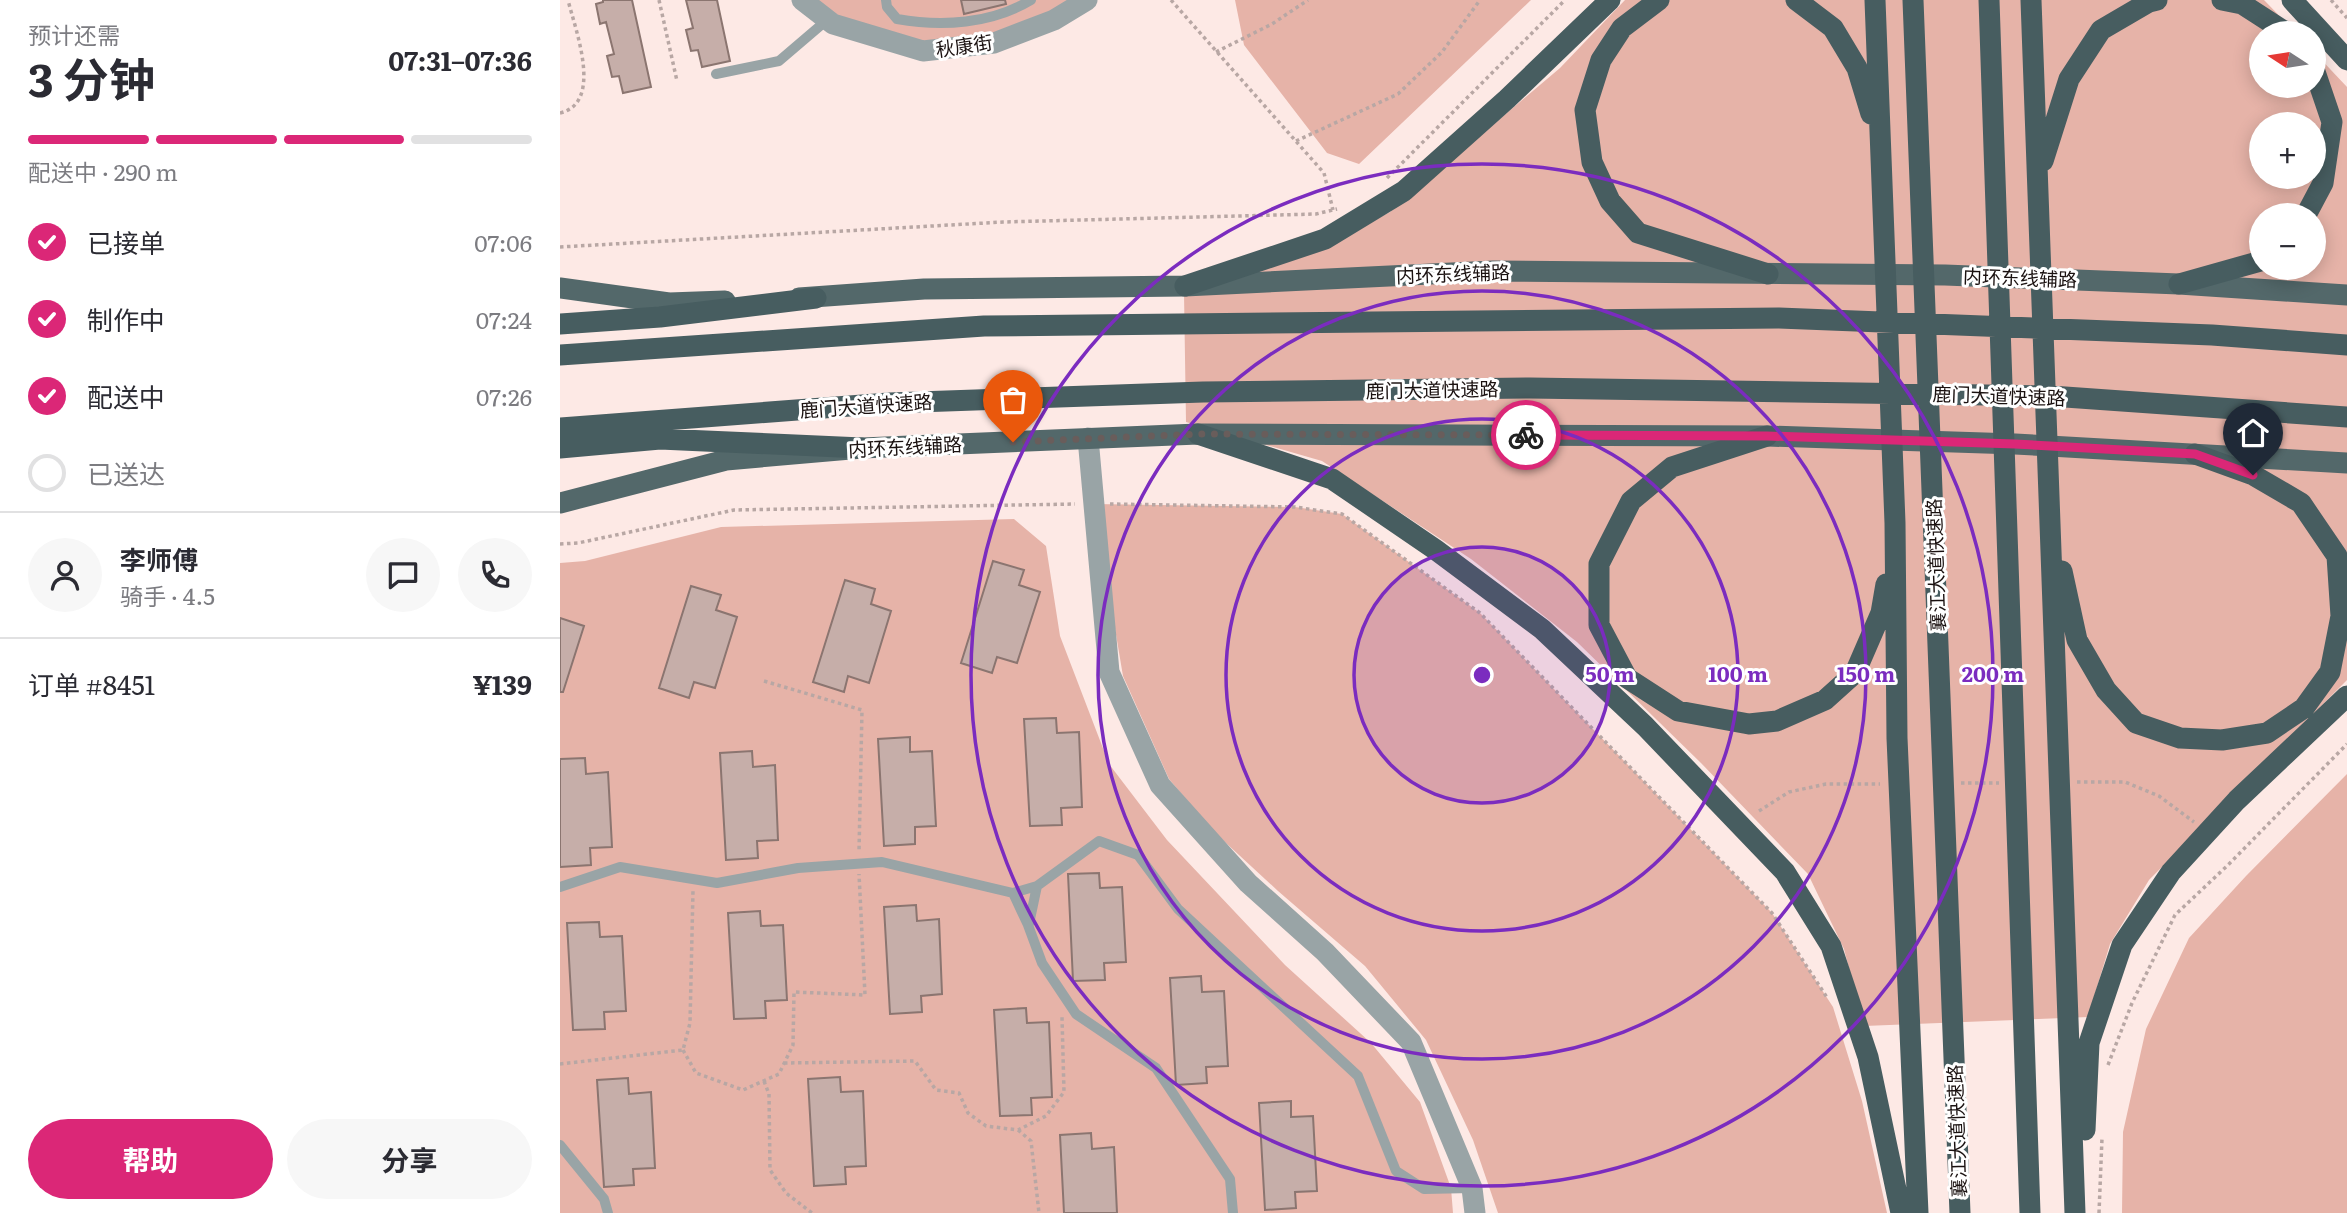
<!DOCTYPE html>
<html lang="zh">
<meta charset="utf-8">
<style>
:root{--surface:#fff;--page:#f7f7f7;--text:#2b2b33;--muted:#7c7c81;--line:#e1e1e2;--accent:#db2777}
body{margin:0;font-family:Literata,"Noto Sans SC",serif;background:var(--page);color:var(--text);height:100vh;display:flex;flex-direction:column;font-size:26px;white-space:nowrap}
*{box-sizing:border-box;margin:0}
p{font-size:23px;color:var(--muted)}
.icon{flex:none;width:38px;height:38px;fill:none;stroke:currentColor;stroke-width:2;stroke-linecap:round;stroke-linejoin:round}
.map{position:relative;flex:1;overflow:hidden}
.details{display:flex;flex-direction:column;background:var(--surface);width:560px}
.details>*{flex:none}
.needle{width:46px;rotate:282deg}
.buttons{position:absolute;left:1689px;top:21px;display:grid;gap:14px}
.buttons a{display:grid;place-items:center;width:77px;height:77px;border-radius:50%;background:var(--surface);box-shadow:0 4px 18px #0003;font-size:35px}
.pin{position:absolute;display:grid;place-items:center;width:60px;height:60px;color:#fff;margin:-72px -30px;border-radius:50% 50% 50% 0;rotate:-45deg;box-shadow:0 0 7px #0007}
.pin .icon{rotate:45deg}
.courier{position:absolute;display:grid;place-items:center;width:70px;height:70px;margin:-35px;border:5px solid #db2777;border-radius:50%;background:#fff;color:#222;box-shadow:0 2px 9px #0007}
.headline em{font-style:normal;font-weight:700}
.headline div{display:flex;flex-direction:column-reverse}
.headline{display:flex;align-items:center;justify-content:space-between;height:119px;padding:0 28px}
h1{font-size:46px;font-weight:700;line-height:52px}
.bar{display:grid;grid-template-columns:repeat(4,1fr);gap:10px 7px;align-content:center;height:84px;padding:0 28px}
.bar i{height:9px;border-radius:5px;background:var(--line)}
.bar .on{background:var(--accent)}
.bar p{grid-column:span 4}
.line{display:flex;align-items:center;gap:18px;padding:0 28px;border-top:2px solid var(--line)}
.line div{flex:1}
.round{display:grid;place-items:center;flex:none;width:74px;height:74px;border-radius:37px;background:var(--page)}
ol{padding:0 28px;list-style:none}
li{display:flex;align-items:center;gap:21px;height:77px}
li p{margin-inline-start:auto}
li .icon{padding:7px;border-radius:50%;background:var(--accent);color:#fff;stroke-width:4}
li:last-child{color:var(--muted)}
li i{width:38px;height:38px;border:4px solid var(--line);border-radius:50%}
.primary-button{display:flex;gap:14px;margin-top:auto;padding:14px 28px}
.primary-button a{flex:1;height:80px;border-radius:42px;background:var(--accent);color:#fff;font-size:28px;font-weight:700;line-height:80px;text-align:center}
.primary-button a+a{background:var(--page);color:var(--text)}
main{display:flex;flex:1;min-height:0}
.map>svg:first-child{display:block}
.green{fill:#e6b3a8;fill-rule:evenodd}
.building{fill:#c6aea9;stroke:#8b7570;stroke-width:2}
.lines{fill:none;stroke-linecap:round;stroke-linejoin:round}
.path{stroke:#b8a7a4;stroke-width:3.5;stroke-dasharray:3.5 3.5;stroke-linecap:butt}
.service{stroke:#99a4a6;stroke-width:10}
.tertiary{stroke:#99a4a6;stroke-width:21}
.primary{stroke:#53686a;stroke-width:21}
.trunk{stroke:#475d60;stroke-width:21}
.done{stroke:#695d5b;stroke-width:7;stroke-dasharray:0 12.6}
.route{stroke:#db2777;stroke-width:9}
.ring{fill:none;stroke:#7b2cbf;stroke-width:3.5}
.labels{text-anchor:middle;stroke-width:6;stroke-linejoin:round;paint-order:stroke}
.street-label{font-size:19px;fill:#1a1110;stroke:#fff}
.centre{fill:#7b2cbf;stroke:#fff;stroke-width:3.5}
.ring-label{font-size:21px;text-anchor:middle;font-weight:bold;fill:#7b2cbf;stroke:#fff;stroke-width:6;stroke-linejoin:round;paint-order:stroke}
</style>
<main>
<section class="details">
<div class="headline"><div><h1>3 分钟</h1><p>预计还需</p></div><em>07:31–07:36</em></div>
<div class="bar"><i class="on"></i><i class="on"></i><i class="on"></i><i></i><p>配送中 · 290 m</p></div>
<ol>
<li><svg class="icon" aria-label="check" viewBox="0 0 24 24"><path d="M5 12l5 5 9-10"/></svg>已接单<p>07:06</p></li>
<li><svg class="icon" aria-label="check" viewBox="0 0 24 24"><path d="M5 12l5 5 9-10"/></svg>制作中<p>07:24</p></li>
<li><svg class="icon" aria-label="check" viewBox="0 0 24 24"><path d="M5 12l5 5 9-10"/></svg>配送中<p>07:26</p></li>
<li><i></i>已送达</li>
</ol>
<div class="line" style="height:126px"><a class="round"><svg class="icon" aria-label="person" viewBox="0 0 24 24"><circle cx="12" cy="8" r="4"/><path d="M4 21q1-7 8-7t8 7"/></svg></a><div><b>李师傅</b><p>骑手 · 4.5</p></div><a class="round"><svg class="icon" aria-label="chat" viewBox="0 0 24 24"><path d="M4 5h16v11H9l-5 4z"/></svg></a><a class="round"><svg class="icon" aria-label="phone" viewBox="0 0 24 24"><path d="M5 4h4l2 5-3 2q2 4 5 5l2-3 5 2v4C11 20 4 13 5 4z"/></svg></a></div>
<div class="line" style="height:91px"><div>订单 #8451</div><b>¥139</b></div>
<div class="primary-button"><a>帮助</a><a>分享</a></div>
</section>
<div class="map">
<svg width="1787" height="1213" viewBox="0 0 1787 1213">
<rect width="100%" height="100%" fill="#fde9e5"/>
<path class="green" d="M242,0H527L494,20L363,51Z
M675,0H971L799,164L767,153L684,45Z
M1065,0H1704L1736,33H1701V86H1754V52L1787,87V680L1589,880L1550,944L1528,1017L1304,1026L1284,949L1248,874L1141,763L1017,642L911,559L762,461L626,422L624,293L780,238L830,212L1000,68ZM1701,124H1754V177H1701ZM1701,215H1754V268H1701Z
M534,504L735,507L782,514L920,613L1212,913L1273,1007L1302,1101L1327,1213H938L913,1140L866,1040L805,966L718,891L653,831L609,779L563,676Z
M454,519L486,546L500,636L549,764L607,840L725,965L811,1043L860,1102L891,1188L893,1213H0V563L25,561L161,527Z
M1787,774V1213H1562L1563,1132L1586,1029L1629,938L1686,876Z"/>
<path class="building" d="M43,0H72L91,87L63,93L59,76L52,77L47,56L54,54L46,22L40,24L36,4L43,2Z
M126,0H157L170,61L142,67L138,50L131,51L126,30L133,28Z
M401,0H445L446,4L404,14Z
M433,561L464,570L459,585L480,592L457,663L437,657L432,673L401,663Z
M285,580L315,589L311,604L331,611L309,683L288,676L284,692L253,682Z
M131,586L161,595L156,610L177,617L155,688L134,682L129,698L99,688Z
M0,618L24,626L3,692H0Z
M496,718L497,733L519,732L522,807L501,808L502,825L470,826L464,719Z
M350,737V752L372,751L376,826L355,827V844L324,846L318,739Z
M192,751L193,767L215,765L218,840L197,841L198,858L166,860L160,753Z
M25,758L26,774L48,772L52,847L30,848L31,865L0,867V759Z
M539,873L540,888L562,887L566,962L544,963L545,980L513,981L508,874Z
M356,905L357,921L379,919L382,994L361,996L362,1012L330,1014L324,907Z
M200,911L201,926L223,925L227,1000L205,1001L206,1018L174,1019L168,913Z
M39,922L40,937L62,936L66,1011L44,1012L45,1029L13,1030L7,923Z
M641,976L642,992L664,991L668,1066L646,1067L647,1083L616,1085L610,978Z
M466,1008L467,1023L489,1022L492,1097L471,1098L472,1115L440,1116L434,1010Z
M280,1077L281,1092L303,1091L306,1166L285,1167L286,1184L254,1186L248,1079Z
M68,1078L69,1094L91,1092L95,1168L73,1169L74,1185L44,1187L37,1080Z
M731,1101V1117L753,1116L757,1191L735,1192L736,1208L705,1210L699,1103Z
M531,1133L532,1149L554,1147L557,1213H504L500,1135Z"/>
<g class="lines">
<path class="path" d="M99,0L117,81
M611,0L764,173L773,210
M1771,0L1787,18
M656,52L712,24L748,0
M0,113C44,103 15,29 8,0
M736,141L838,94L882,52L920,0
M827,178L1005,0
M0,247L443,222L756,214L777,209
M550,504L735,507L782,514L920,613L1212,913L1268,999
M0,544L18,543L174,510L515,504
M204,681L302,710L299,852
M1517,782H1565L1599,796L1634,822
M1401,783H1439
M1199,811L1229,792L1266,784H1320
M123,1050L136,1073L183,1090L219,1074L233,1045L234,992L305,995L299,874
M224,1063L355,1061L376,1090L399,1093L408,1113L426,1126L458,1130L486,1116L504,1092L502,1017
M0,1064L123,1050L130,1023L133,890
M1548,1065L1572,1003L1615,915L1668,865L1787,744
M204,1081L209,1094L210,1170L226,1193L252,1213
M458,1130L471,1141L479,1213
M1539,1213L1542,1138"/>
<path class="service" d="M326,0L327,7L337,19C382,27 431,24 471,0
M156,74L219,61L267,20
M0,887L60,867L157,883L238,868L322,862L453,893L468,925L482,963L516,1014L596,1068L670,1179L673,1213
M453,893L477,886
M469,924L477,886L539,841L578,855L618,909L798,1076L836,1171L864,1189L912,1188
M0,1145L44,1199L48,1213"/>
<path class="tertiary" d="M242,0L273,24L363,51L434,43L494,20L527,0
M528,438L549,672L600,785L688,883L765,952L851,1042L912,1188L915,1213"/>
<path class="primary" d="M0,288L109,303L165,301
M239,298L364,289L625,286L933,271L1385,275L1619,284L1787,295
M0,503L166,460L302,448L638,434L1207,436L1455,444L1787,463"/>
<path class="trunk" d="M1099,0L1062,28L1041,60L1025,110L1032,162L1050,201L1078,233L1208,274
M1236,0L1273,28L1297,68L1311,114
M1315,0L1335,523L1337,738L1358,1213
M1353,0L1400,1213
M1429,0L1470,1213
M1471,0L1515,1213
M1662,0L1682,4L1727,33
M1732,0L1787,60
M1483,161L1509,79L1541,30L1589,2L1597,0
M1746,215L1763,183L1772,122L1754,69
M1619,284L1701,261
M625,286L765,239L844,191L947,99L1050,0
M0,324L100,317L256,298
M0,355L424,326L1219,318L1652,335L1787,345
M0,428L329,403L643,392L970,388L1491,396L1787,417
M638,434L772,479L876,550L982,629L1085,726L1225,872L1271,946L1308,1057L1341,1213
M1207,436L1112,467L1071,501L1039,564V625L1067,678L1118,711L1189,724L1217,721L1265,700L1295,673L1321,613L1326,584
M0,448L100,439L302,448
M1502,571L1517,640L1546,690L1576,723L1620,738L1662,740L1707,733L1744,708L1770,672L1781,616L1777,556L1741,503L1693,475L1635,454
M1525,1130L1529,1043L1562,945L1611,872L1677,800L1787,696"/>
</g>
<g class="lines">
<path class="done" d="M453,442L638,434L966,435"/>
<path class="route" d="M966,435L1207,436L1455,444L1635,454L1693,475"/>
</g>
<circle cx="922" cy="675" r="128" fill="#7b2cbf" fill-opacity=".12"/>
<g class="ring">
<circle cx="922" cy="675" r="128"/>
<circle cx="922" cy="675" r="256"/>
<circle cx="922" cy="675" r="384"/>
<circle cx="922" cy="675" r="511"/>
</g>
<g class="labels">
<g class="street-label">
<text transform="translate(404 46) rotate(-8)" y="7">秋康街</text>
<text transform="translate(893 274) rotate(-2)" y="7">内环东线辅路</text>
<text transform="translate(1460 278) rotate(2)" y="7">内环东线辅路</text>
<text transform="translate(872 390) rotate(-1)" y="7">鹿门大道快速路</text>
<text transform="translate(1439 396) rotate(2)" y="7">鹿门大道快速路</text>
<text transform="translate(306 406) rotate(-4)" y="7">鹿门大道快速路</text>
<text transform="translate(345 447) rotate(-3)" y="7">内环东线辅路</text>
<text transform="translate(1376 565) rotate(-92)" y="7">襄江大道快速路</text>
<text transform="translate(1397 1131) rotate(-92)" y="7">襄江大道快速路</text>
</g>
</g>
<circle cx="922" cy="675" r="10" class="centre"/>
<g class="ring-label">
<text x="1050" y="682">50 m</text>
<text x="1178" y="682">100 m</text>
<text x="1306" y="682">150 m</text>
<text x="1433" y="682">200 m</text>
</g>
</svg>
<div class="buttons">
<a><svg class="needle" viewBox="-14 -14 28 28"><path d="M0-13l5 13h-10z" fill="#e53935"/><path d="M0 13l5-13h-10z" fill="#7c7c81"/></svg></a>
<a>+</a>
<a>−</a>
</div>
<div class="pin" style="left:453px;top:442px;background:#ea580c"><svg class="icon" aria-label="bag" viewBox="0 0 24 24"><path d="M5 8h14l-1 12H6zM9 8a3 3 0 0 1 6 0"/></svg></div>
<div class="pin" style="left:1693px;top:475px;background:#1f2937"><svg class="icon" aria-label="home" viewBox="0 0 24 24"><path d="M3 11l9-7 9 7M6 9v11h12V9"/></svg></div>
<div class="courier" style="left:966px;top:435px"><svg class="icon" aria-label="bike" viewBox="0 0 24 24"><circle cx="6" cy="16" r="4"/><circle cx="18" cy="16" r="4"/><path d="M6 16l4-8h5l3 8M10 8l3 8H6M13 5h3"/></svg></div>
</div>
</main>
